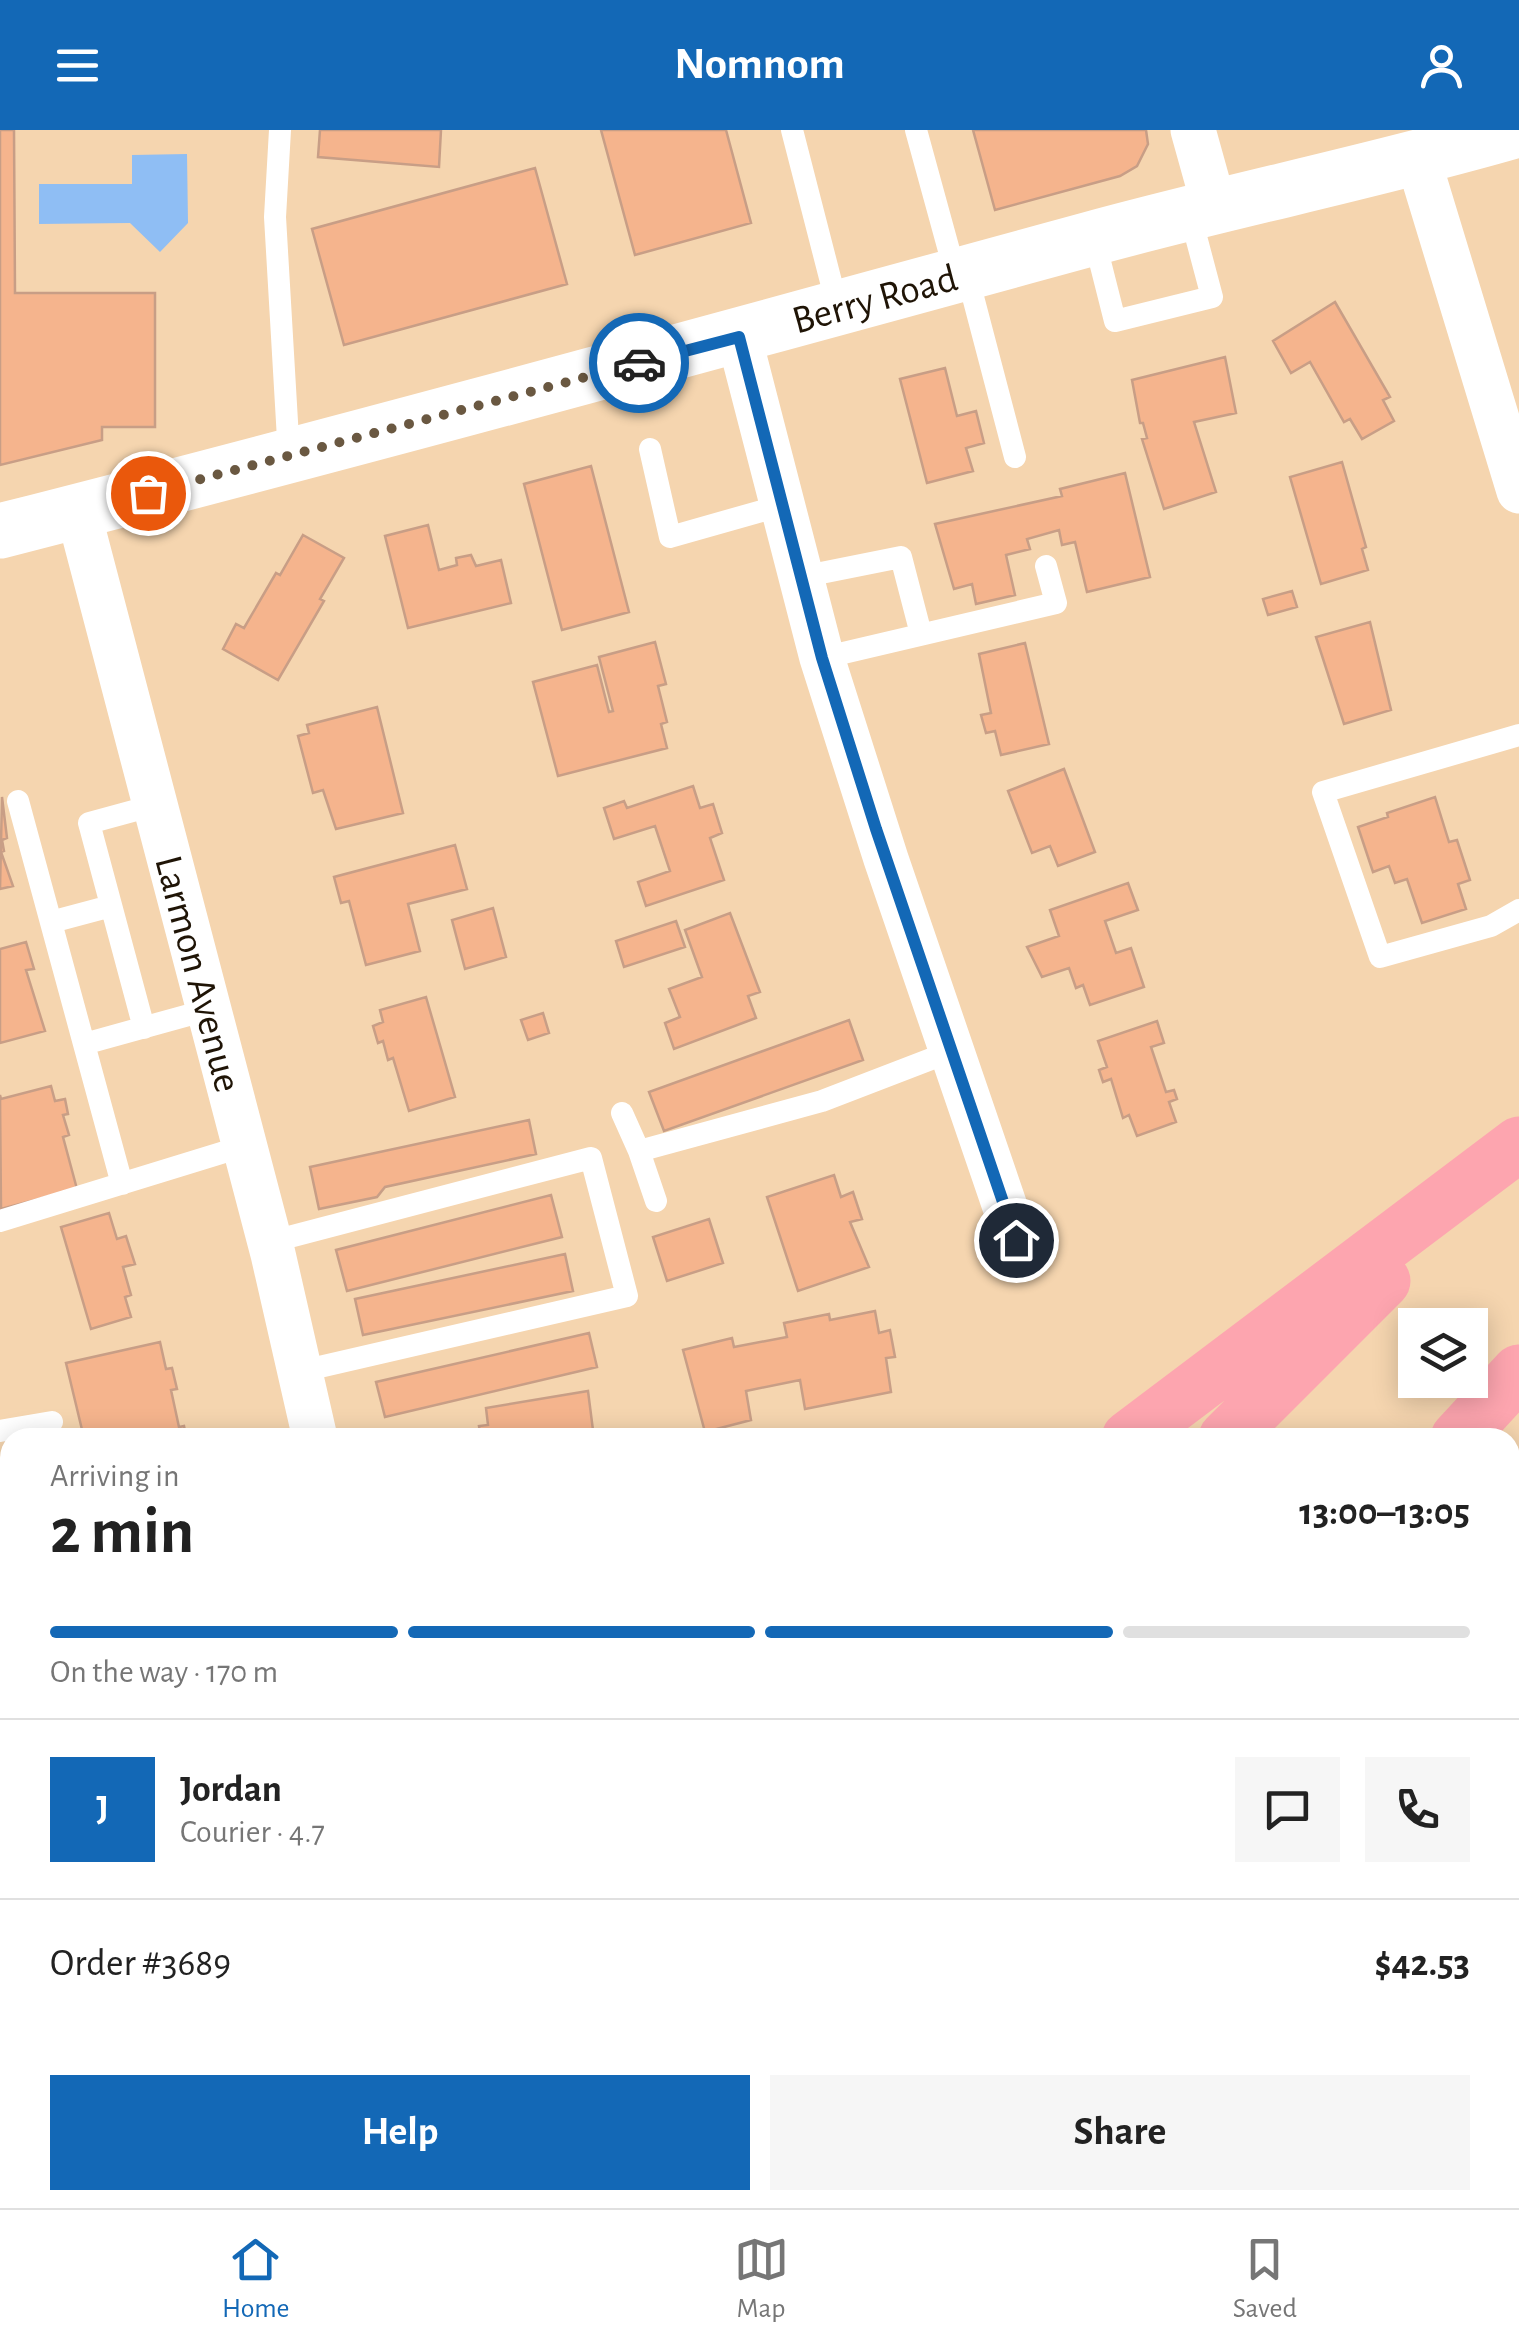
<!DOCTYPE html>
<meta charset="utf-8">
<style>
:root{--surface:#fff;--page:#f6f6f6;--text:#222;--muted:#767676;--line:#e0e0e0;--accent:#1368b6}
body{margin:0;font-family:"Alegreya Sans",sans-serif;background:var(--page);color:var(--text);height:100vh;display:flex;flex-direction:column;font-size:38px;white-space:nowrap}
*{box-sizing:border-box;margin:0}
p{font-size:32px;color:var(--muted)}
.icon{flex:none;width:55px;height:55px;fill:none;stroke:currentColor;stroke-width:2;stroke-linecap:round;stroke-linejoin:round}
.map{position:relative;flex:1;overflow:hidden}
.sheet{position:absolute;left:0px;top:1298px;width:1520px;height:782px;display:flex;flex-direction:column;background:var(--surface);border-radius:30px 30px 0 0;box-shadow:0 5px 25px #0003}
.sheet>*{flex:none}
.controls{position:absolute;left:1398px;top:1178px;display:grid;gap:20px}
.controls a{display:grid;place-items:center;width:90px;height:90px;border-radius:0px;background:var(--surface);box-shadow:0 5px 25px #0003;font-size:50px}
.pin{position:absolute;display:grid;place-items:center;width:85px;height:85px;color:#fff;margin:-42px;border:5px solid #fff;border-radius:50%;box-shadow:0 2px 10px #0007}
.courier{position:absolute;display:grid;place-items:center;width:100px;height:100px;margin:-50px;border:8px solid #1368b6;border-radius:50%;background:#fff;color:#222;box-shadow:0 2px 12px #0007}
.overview em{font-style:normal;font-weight:700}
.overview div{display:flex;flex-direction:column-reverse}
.overview{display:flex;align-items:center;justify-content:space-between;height:170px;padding:0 50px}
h1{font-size:65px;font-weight:700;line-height:75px}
.bar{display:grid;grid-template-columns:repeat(4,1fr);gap:15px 10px;align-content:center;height:120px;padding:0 50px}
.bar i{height:12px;border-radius:8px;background:var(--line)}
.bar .current{background:var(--accent)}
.bar p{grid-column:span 4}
.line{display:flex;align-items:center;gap:25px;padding:0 50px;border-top:2px solid var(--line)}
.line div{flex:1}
.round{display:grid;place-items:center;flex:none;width:105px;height:105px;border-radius:0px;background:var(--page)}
.cta{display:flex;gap:20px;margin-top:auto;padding:20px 50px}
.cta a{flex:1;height:115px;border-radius:0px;background:var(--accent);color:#fff;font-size:40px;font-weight:700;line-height:115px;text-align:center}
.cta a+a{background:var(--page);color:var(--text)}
header{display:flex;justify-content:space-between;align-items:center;height:130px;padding:0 50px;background:var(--accent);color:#fff;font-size:45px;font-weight:700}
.tab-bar{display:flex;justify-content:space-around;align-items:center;height:140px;border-top:2px solid var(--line);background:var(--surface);font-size:28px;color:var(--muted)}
.tab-bar a{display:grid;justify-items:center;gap:5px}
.tab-bar .current{color:var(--accent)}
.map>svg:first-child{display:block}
.water{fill:#8fbef4}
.building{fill:#f5b48d;stroke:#c89e86;stroke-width:2.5}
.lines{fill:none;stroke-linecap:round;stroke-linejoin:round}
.lane{stroke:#fff;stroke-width:22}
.street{stroke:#fff;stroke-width:45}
.secondary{stroke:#fff;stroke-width:55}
.highway{stroke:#fda5af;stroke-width:55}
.done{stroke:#6a5841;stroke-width:10;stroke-dasharray:0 18}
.route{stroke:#1368b6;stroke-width:12}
.labels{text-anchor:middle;stroke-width:9;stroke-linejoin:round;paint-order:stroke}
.street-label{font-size:40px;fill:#1f1406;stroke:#fffbf8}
</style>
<header><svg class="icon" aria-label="menu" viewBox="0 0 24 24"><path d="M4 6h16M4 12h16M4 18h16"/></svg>Nomnom<svg class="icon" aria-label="person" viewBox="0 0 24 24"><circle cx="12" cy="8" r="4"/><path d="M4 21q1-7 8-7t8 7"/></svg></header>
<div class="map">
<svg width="1519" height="2078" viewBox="0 0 1519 2078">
<rect width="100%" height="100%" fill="#f5d5af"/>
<path class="water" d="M187,24L188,93L160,122L130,93L39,94V54H132V25Z"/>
<path class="building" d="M0,0H14L15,163H155V297H102V310L0,335Z
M320,0H441L439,37L318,27Z
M601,0H726L751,93L635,125Z
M973,0H1146L1148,14L1137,36L1120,46L995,80Z
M535,38L567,154L344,215L312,99Z
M1335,172L1390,267L1383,270L1394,291L1362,309L1350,289L1344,292L1310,232L1291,243L1273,211Z
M1225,227L1236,283L1194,292L1216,362L1164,379L1142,309L1147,308L1143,293H1140L1132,250Z
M945,238L957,286L976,281L984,313L966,318L973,341L927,353L900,249Z
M1342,332L1366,417L1362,419L1368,440L1321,454L1290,347Z
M591,336L629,482L562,500L524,354Z
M1125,343L1150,447L1087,462L1075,412L1062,415L1059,400L1027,409L1030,419L1006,425L1015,465L976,474L972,454L954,459L935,394L1062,366L1060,359Z
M428,395L439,440L457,435L456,428L471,425L476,436L501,430L511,473L408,498L385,406Z
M303,405L344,428L320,469L324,471L278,550L223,519L236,494L244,498L276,443L280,445Z
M1292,461L1297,477L1268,485L1263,469Z
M1370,492L1391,580L1344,594L1316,507Z
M655,512L666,554L658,556L667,592L661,594L667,618L558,646L533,552L597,535L609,582L613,581L599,527Z
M1025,513L1049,614L1001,625L995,601L986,603L981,585L991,583L979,524Z
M377,577L403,683L336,699L323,660L313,663L298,606L309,603L307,595Z
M1064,639L1095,722L1058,736L1050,716L1032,723L1008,661Z
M693,656L700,678L713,674L722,703L710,708L724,750L646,776L638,752L670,741L655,696L614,709L604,678L624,671L627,678Z
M2,667L7,708L2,710L4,721L1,722L13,756L0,759Z
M1435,667L1449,712L1457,710L1470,750L1458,754L1466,779L1422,793L1407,749L1395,753L1389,736L1373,742L1358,697L1388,687L1387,683Z
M455,715L467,759L408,774L420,821L366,835L349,771L341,773L334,747Z
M1128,753L1138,780L1105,791L1116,823L1131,818L1144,857L1090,875L1083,855L1076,858L1069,838L1042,847L1027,817L1059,806L1050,780Z
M493,778L506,827L465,839L452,790Z
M730,783L760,862L748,866L756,888L674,919L665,893L680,887L669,859L702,847L685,800Z
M676,791L685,817L624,837L616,811Z
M26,812L34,839L26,840L45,901L0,913V819Z
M426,867L455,967L409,981L393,928L388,930L383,911L378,913L373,896L383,892L380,880Z
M543,883L549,903L528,910L521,890Z
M849,890L863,930L664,1001L649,962Z
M1157,891L1164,913L1151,917L1166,962L1174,960L1177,969L1169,972L1176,992L1137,1006L1129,985L1123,988L1111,949L1103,952L1099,940L1107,937L1098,911Z
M51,956L55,971L65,969L68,984L63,985L69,1005L63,1007L77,1059L1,1079L0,965L1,969Z
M529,990L536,1024L385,1057L377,1067L319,1079L310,1037Z
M834,1045L841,1067L853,1062L862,1089L850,1092L869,1137L798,1161L767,1067Z
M551,1065L562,1107L347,1161L336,1120Z
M109,1083L117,1109L126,1106L135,1134L123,1137L131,1165L125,1167L131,1187L91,1199L61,1097Z
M709,1089L723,1133L667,1151L653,1107Z
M565,1124L573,1161L363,1205L355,1169Z
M875,1181L879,1203L890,1200L895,1227L886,1228L891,1262L805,1279L800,1250L746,1261L751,1290L705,1302L683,1220L732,1208L734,1217L787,1207L784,1193L829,1184L830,1190Z
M589,1203L597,1237L385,1287L376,1252Z
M160,1212L166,1239L172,1238L177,1259L171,1260L179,1297L184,1296L186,1306L84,1308L66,1233Z
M588,1261L594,1308H481L479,1296L488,1295L486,1278Z
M10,1520V1663L8,1664L0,1622V1522Z
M1510,1658L1519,1659V1751H1510Z
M1510,2019H1519V2078H1441V2070H1510Z
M1168,2070H1272V2077L1204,2078V2075L1168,2074Z
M1313,2070H1410V2078L1312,2074Z"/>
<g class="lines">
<path class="lane" d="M280,0L275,87L289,326
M792,0L838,179
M916,0L956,146
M1094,108L1115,191L1212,167L1190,84
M967,144L1015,327
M650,319L670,407L783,375
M801,447L901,427L921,504
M822,528L1056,473L1046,436
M1519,605L1323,662L1380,827L1491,796L1519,780
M18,671L122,1054
M51,792L111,776
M144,898L89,693L155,675
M84,914L207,880
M622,983L639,1021L822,971L952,921
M639,1021L656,1071
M0,1091L244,1016
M270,1112L591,1028L627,1166L302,1241
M0,1301L52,1292
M0,1437L10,1436"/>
<g class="street">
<path d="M1193,0L1215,79"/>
<path d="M1418,29L1519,361"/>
<path d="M739,207L822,528L886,729L1016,1109"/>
<path id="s1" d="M78,381L273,1124L315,1308"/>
<path d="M1510,1872H1519"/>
</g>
<path class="secondary" id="s2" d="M0,401C365,308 727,208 1090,109C1232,70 1377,41 1518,0"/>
<path class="highway" d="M1129,1308L1519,1014
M1226,1308L1383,1151
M1458,1308L1519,1242
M0,1888L10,1887
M0,1982L10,1978
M317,2078L329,2070
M549,2078L561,2070
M721,2078L730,2070"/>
</g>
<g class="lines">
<path class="done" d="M148,363L639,233"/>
<path class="route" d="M639,233L739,207L822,528L876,699L1016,1110"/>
</g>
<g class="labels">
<g class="street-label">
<text dy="14" stroke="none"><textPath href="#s2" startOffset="905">Berry Road</textPath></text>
<text dy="14" stroke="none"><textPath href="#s1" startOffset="478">Larmon Avenue</textPath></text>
</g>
</g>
</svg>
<div class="controls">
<a><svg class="icon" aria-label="layers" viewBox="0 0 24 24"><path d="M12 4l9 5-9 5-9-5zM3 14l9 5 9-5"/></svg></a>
</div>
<div class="pin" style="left:148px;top:363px;background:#ea580c"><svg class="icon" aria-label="bag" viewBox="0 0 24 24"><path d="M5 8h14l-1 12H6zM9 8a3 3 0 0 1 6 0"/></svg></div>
<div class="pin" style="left:1016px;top:1110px;background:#1f2937"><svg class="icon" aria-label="home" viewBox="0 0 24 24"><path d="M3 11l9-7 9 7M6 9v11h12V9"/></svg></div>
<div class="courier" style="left:639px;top:233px"><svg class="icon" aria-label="car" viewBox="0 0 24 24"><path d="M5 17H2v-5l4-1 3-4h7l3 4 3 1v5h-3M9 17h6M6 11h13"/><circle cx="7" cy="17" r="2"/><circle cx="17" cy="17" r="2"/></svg></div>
<section class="sheet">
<div class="overview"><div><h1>2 min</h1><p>Arriving in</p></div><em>13:00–13:05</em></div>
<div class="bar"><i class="current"></i><i class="current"></i><i class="current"></i><i></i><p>On the way · 170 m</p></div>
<div class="line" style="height:180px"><b class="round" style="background:var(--accent);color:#fff">J</b><div><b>Jordan</b><p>Courier · 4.7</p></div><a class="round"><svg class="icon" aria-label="chat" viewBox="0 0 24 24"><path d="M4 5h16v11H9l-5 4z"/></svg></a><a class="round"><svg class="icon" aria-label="phone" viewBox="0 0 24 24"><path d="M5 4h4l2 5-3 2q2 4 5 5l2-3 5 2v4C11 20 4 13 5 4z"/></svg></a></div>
<div class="line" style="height:130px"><div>Order #3689</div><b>$42.53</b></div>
<div class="cta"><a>Help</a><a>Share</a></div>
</section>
</div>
<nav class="tab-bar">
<a class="current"><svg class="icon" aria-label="home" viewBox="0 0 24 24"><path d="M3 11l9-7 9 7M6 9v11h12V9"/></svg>Home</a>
<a><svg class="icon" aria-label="map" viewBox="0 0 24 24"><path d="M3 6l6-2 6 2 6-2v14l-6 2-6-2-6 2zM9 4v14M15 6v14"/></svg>Map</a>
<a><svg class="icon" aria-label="saved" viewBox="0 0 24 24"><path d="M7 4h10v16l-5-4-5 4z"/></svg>Saved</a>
</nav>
